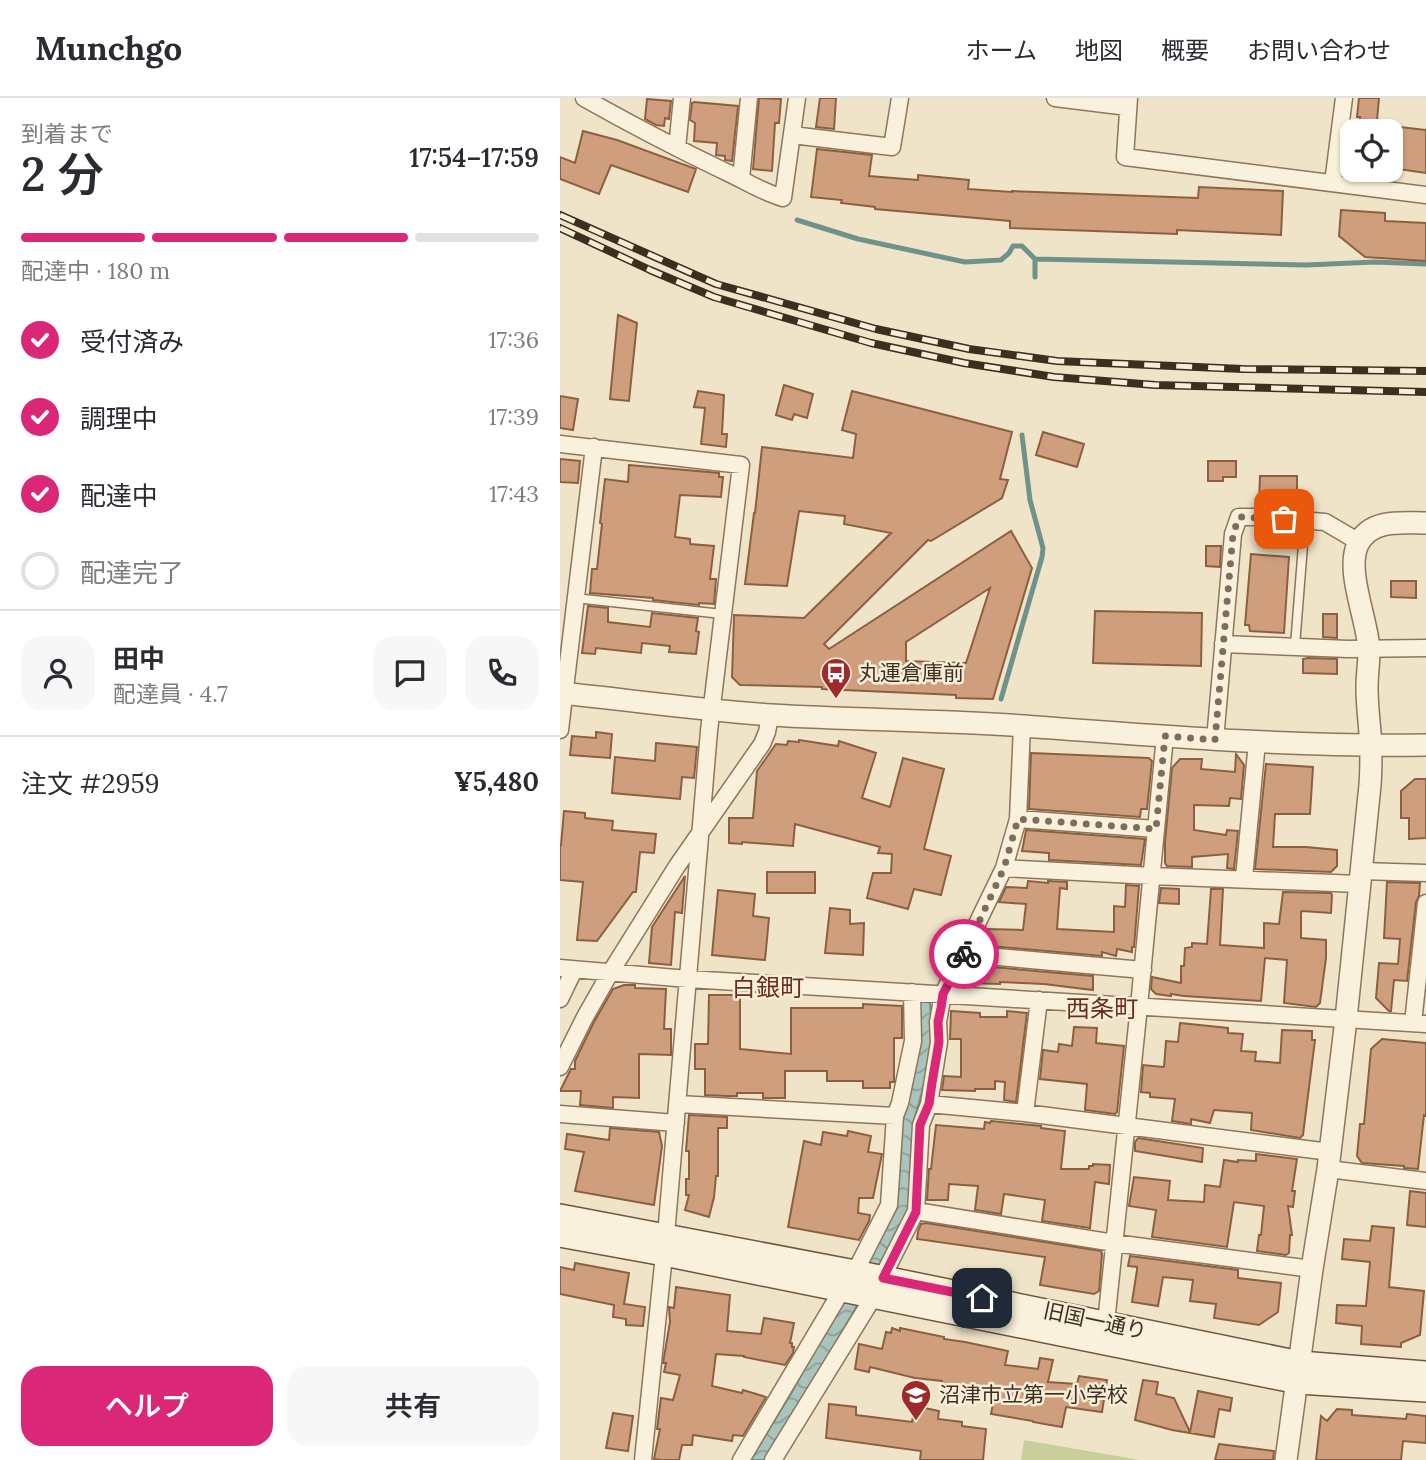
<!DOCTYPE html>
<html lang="ja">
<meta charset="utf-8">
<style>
:root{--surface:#fff;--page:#f7f7f7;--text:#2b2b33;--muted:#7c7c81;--line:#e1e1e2;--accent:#db2777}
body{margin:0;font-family:Lora,"Noto Sans JP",serif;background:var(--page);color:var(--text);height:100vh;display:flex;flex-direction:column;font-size:26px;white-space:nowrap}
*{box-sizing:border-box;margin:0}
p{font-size:23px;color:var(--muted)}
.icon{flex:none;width:38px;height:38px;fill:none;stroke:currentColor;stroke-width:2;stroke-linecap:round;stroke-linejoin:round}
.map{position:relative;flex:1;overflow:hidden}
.side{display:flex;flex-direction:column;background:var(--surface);width:560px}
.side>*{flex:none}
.controls{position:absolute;left:780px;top:21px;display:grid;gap:14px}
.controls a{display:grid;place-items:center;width:63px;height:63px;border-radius:14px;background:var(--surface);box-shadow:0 2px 5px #0004;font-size:35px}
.pin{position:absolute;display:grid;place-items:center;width:60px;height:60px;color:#fff;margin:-30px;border-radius:14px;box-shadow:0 4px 10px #0006}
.courier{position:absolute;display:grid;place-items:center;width:70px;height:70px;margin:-35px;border:5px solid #db2777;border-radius:50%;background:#fff;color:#222;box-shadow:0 2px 9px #0007}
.overview em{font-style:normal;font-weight:600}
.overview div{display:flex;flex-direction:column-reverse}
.overview{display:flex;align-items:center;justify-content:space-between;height:119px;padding:0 21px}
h1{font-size:46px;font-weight:600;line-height:52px}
.bar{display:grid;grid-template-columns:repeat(4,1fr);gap:10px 7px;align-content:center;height:84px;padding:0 21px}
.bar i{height:9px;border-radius:5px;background:var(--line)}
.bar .selected{background:var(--accent)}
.bar p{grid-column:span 4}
.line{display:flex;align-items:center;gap:18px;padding:0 21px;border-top:2px solid var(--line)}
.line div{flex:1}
.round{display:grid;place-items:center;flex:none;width:74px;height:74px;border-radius:21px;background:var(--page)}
ol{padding:0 21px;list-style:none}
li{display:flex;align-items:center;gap:21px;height:77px}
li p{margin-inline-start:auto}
li .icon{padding:7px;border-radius:50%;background:var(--accent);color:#fff;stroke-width:4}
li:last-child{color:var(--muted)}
li i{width:38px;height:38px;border:4px solid var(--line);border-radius:50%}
.cta{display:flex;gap:14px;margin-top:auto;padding:14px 21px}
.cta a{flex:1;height:80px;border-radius:21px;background:var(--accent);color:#fff;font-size:28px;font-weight:600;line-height:80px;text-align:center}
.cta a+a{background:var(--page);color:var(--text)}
header{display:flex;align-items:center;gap:42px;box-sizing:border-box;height:98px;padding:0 35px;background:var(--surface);border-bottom:2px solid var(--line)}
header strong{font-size:33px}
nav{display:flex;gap:38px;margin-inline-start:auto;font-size:24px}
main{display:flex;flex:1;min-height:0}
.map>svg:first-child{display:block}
.pitch{fill:#c9cf9b}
.water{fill:url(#water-waves);stroke:#6f938a;stroke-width:2}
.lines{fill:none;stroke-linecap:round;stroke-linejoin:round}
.stream{stroke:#6f938a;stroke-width:5}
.building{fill:#cf9f7d;stroke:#8d5f41;stroke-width:2;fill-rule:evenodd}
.service-casing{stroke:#8d765c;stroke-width:11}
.minor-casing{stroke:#8d765c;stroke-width:19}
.tertiary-casing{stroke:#8d765c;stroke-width:24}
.secondary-casing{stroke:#6f573f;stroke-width:26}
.service{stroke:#faf1dc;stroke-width:8}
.minor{stroke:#faf1dc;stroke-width:16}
.tertiary{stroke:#faf1dc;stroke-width:21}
.secondary{stroke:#faf1dc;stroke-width:23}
.rail-casing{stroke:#3d2e20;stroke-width:8}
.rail{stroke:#f7eed8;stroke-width:5;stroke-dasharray:16;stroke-linecap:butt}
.done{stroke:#7c6e5b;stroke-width:7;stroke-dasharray:0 12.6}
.route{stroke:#db2777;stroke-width:9}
.labels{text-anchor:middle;stroke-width:5;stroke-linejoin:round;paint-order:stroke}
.poi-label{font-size:21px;fill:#3d2e20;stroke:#f7eed8;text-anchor:start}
.street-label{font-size:21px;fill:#3d2e20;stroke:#f7eed8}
.quarter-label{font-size:24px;fill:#6b2e1e;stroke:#f7eed8}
</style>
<header>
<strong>Munchgo</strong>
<nav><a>ホーム</a><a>地図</a><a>概要</a><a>お問い合わせ</a></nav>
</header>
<main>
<section class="side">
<div class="overview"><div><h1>2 分</h1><p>到着まで</p></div><em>17:54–17:59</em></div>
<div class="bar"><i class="selected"></i><i class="selected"></i><i class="selected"></i><i></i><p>配達中 · 180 m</p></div>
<ol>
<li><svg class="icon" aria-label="check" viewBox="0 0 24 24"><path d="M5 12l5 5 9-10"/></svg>受付済み<p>17:36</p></li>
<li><svg class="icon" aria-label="check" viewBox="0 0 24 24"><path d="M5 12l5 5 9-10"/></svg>調理中<p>17:39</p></li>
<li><svg class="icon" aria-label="check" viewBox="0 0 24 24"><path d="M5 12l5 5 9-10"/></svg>配達中<p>17:43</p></li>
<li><i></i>配達完了</li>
</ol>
<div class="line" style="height:126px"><a class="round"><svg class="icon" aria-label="person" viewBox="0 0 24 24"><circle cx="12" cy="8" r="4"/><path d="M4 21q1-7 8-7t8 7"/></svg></a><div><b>田中</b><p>配達員 · 4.7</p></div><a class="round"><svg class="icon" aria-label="chat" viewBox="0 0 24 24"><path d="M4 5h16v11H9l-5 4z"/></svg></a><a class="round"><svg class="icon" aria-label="phone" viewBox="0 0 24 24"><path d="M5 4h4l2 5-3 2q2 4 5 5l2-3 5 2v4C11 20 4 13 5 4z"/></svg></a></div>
<div class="line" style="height:91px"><div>注文 #2959</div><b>¥5,480</b></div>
<div class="cta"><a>ヘルプ</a><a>共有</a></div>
</section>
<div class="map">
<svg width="866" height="1362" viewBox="0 0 866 1362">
<defs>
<pattern id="water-waves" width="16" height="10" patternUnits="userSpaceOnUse" patternTransform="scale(1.75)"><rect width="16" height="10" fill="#a9c4bc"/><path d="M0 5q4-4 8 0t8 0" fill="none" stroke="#8ba098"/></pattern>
</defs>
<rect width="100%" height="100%" fill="#f0e4c8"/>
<path class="pitch" d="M464,1342L580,1362H461Z"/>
<path class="water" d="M357,903H370L371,925L376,944L355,1019L348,1115L293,1215L206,1362H190L232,1294L281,1203L312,1153L341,1036Z"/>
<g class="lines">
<path class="stream" d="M237,122L298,141L405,164L441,162L449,155L453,148H462L475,161V179
M475,161L747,167L814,164L866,166
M441,601L482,459L483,450L470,402L462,337"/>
</g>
<path class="building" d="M199,0L221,1L219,25H215L212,73L193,71Z
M260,0H276L274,31L256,29Z
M799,0H819L816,33H799L800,19H797Z
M87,1L111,3L109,21L105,20L104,28L96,27L85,21Z
M134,4L178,8L172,63L165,62V58L156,57L157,45L134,43L135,25L130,22L132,5Z
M831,28L866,32V75L831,70Z
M23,33L57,42L136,71L128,94L51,67L39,96L0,81V59L15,65Z
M257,51L312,57L309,78L358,82V77L409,82L408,91L452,94V93L638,100L639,89L723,93L721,137L617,132V136L450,130V123L315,111V109L281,105L282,102L251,99Z
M781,112L825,115V123L866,125V163L805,159L779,138Z
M58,217L77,225L69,303L50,301Z
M224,287L253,296L247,320L234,316L232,322L216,317Z
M138,293L164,297L162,336H167L166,349L141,346L145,310L134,309Z
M292,293L452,334L440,381L448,382L442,400L371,443L368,442L264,546L269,551L451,433L472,470L433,601L396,600V597L262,591V589L180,587L172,579L174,517L244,520L331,435L284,426L285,418L239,413L227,488L185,486L194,415H195L202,349L293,360L296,336L282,332ZM430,490L406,565L346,563V544Z
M0,298L18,301L13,332L0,330Z
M483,334L524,346L517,369L476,357Z
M0,361L20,363L18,385L0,384Z
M648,363H676V379H663V383H648Z
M69,367L159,375V379H163L161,399L120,397L115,439L130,441V446L154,448L150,481H156L154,506L139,505V507L93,502V500L30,495L32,471H37L42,426L40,425L45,381L68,384Z
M700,378H737V399L728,405H699Z
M646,448H661L660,469L646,468Z
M691,456L729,459L724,535L690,533L689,527H685Z
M831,483H856V500L831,499Z
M28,508L48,510V524L90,529L92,515L138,520L136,533L139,534L136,556L109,554L110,548L82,545L81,555L36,550L35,556L22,555Z
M535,513L642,515L641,568L533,565Z
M763,516H777V540L763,539Z
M748,560L777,561V576L743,575V561Z
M36,634L52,636L50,660L10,657L12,638L36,640Z
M239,642L278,648L279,643L316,655L302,700L330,709L343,660L384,671L364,751L391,758L381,797L354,791L348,811L307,800L313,775H331L332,756L318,755L320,749L235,726L233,748L182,744V746L169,745V720H193L197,673L216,646L227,647L228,643L239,644Z
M96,645L137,649L134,680L122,679L120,701L52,695L55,659L95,663Z
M471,655L589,660L592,663L587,711H581L580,719L469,711Z
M676,656L684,667L681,701L670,700L669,708L634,707V732L666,737L667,732L678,733L674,771L667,770L668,756L632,759V769L607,768L605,765V744L612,670L620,661H642L641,671L675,674Z
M706,666L753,669L750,716H715L713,749H746L777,752V768L771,774L695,771Z
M855,681H866V740L849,741V720H841V693Z
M4,713L25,715V720L53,723L52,732L96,736L94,755L80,754L76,794H73L37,843L17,842L23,784L0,782V747H1Z
M466,732L585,741L581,767L489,762V755L462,753Z
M207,774H255V795H207Z
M125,778L122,815L115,814L111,867L89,865L92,829Z
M468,783L488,785V783L507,784V791L500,790L497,831L554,834V808L565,809L566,787L579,788L574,849H572V854L557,851L556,858L542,854V858L419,847L426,831L463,832L466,806L439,804L446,789L467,790Z
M827,784L860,785L859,798L856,804L847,883L834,882L831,913H829L816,900L819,865L838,866L840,841L824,840Z
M601,790L619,791V806L599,805Z
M651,791H663L660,847L704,850V825L719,826L723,794L771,795L772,797L771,815L742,813L741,814V840L766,842V860L760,905L756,909L724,905L727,862L705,860L701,903L624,898L611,896V898L596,896L591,891L592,879L621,885V868H624L625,850L632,849V845L647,846Z
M158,792L195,796L193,818L209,820L205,862L152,857Z
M270,810L290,812V826L304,825L303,857L265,855Z
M409,867L533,878V892L484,886L440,884V886L405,885L402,880Z
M64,887H75V890L106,891L104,931H111V957L79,956V1000L53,999V1010L20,1007L21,993H0L11,971H15V963L34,924L53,891Z
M149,897H180V951L231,956V910H303V906L342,908V940H334V984H330V990H303V983H267V973H225V1000H203V995H177V998H167L145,997V971H135V946H148Z
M391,913L420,915V919H447V913L467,915L456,1004L444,1002L445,984L435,983V991H415V993L382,992L384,978L401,979V941H390Z
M620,925L668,930V935L683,936L681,953L696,954L695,963L720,965L722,932L752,933V942H755L743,1037L740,1040L691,1032L692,1015L654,1012L650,1025L631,1021V1026L612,1023L615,1001L590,999V995L581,994L583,967L604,969L606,943L618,944Z
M514,929L537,930L536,945L564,948L557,1014L555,1016L525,1012L527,986L480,981L483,952L498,954L499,946L512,948Z
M822,941L866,945V1018L864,1017L858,1071L844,1070V1068L802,1065L797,1058L800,1026H804L811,951Z
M129,1017L167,1019V1030H158V1078H156L154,1099L149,1119L125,1112L129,1097H126V1081H129V1053H126Z
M431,1023L481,1028V1030L505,1033L501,1071H529V1068H533V1066L550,1067L549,1086L535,1084L530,1130L482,1123L485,1102L444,1096L441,1116L415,1112L418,1088L389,1086L388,1102H367L369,1071H371L376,1027L424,1031L425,1024L430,1025Z
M50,1030L99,1034L102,1048L94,1107L15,1093L24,1054L5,1051L7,1036L49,1042Z
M288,1033L311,1038L308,1054L322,1056L313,1100H299L298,1115L310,1117L309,1123L299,1142L228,1129L244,1043L261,1047L263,1034L287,1038Z
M578,1040L643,1050L642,1064L575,1053V1044Z
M696,1056L737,1061L732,1093H735L733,1109L728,1108L732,1137H730L729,1155L726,1157L697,1153L699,1137H701L704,1108L674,1104L667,1149L592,1139L596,1112L569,1108L574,1079L610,1083L608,1102L644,1104L645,1087L660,1089L664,1062L678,1064V1062L696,1063Z
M850,1093L866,1095V1129L847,1127Z
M366,1125L541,1153L542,1156L539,1193L534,1196L480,1187L485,1159L357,1141L358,1133L361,1126Z
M812,1128L834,1130L829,1189L864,1193L860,1237L841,1245V1249L801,1246L802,1228L776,1225L777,1207L806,1208L810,1164L782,1161L784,1141L810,1143Z
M570,1158L678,1172V1180L721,1185L718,1214L699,1227L654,1220L656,1206L630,1203L633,1182L603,1179L598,1208L572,1204L577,1172V1169L568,1168Z
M15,1165L69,1175L64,1206L85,1209L83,1228L66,1227V1221L53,1219L54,1207L0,1196V1169L14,1172Z
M116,1189L170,1197L167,1233L201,1236L204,1220L234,1225L230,1245H232V1249H234L233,1255L225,1267L184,1259V1258L156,1256L152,1288L182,1295L183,1292L206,1299L183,1338L173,1337L172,1343L133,1337L132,1347H122L119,1362H101L94,1361L100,1331H97L101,1300L113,1302L120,1277L104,1274L106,1265H103L110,1224L109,1209L114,1210Z
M332,1230L340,1233V1230L384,1239V1241L405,1244L448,1253L445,1267L478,1271L480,1260L493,1262L488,1284L517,1286L519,1278L547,1282L542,1314L506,1309L502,1329L473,1324V1323L431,1316L435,1295L382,1288V1283L355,1280L310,1269L309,1274L295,1271L299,1246L322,1251L326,1234L331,1235Z
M583,1282L598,1284L596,1296L614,1300L630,1334L638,1293L672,1300L670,1313L659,1311L654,1339L612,1332L575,1322Z
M269,1306L296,1309V1317L352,1324L355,1308L379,1313L378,1321L402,1324V1328L426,1331L423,1362H360L361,1353L266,1340Z
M777,1311L792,1312V1317L846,1321L847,1316L866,1318V1345L843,1343L841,1362H756L761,1318L767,1323Z
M53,1315L73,1318L68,1353L46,1350Z
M659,1346L714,1353L713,1362H655Z"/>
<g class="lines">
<g class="service-casing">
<path id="service" d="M15,500L162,516
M735,548L745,422"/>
</g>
<g class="minor-casing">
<path id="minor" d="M24,0C70,26 116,50 164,73C184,82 202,94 223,100L237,0
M495,0L568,9
M569,0L565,59L866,97
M232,37L332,49L340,0
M117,50L122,0
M181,81L189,0
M773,85L784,0
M0,346L181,367L149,633L106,1137L83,1362
M663,546L788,551L866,550
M0,632L34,349
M655,642L673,436L679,419H703L765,424L799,444
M458,721L596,731
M444,770L592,778L799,786
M801,773L866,775
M684,780L697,644
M404,856L583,872
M0,870L128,881L866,926
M0,901L14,872
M853,925L866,805
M0,969L25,919L50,875L117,768L202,646L207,634L210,617
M118,1006L335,1018
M369,1006L465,1015L770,1054
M465,1015L479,902
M0,1016L116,1025
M768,1071L866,1083
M356,1113L554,1145L752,1171
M295,1174L329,1107L335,1018L340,1005L353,943L352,894
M322,1180L356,1113L361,1027L369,1006L379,944L378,924L383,896L444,770L458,721L462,628
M546,1225L579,908L605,638
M181,1362L282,1192
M213,1362L314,1198"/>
</g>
<g class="tertiary-casing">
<path id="tertiary" d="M0,595C70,602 140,612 211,617C295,622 380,622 464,628C598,638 732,649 866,647
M726,1362L752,1171L768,1071L786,921L810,687C811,674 811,662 811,649C810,629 807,610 807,590C807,577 809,565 809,552C808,523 785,473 798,446C811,420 843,425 866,425"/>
</g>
<g class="secondary-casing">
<path id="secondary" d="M0,1118L295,1174L740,1265L866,1275
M0,1137L104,1156L738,1284L866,1292"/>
</g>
<use href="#service" class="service"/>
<use href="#minor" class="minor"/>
<use href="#tertiary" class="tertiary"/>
<use href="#secondary" class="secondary"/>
<g class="rail-casing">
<path id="rail" d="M0,117L156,186L316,231L409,251L497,263L683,271L866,273
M0,130L90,172L154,199L311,245L404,265L494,279L595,287L866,294"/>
</g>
<use href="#rail" class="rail"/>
</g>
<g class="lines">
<path class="done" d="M404,856L444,770L458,721L596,731L605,638L655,642L673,436L679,419L724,421"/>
<path class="route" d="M404,856L383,896L381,910L378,924L379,944L372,985L369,1006L360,1027L356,1114L323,1180L422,1200"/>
</g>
<defs>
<g id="bus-pin" transform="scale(1.575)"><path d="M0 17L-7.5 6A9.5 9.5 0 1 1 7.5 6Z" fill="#9e2a2b" stroke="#f7eed8"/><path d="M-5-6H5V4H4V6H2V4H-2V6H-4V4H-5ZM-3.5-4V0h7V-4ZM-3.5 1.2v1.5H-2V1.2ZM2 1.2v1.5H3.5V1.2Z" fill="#fff"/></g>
<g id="school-pin" transform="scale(1.575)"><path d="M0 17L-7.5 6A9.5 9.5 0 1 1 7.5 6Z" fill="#9e2a2b" stroke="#f7eed8"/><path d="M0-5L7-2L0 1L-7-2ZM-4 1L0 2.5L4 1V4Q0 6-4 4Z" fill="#fff"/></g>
</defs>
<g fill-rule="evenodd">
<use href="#bus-pin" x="276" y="575"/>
<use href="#school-pin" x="356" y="1297"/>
</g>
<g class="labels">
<g class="poi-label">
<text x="299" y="582">丸運倉庫前</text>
<text x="379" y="1304">沼津市立第一小学校</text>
</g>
<g class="street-label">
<text transform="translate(535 1223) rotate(12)" y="7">旧国一通り</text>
</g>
<g class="quarter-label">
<text x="208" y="898">白銀町</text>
<text x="542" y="919">西条町</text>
</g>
</g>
</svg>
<div class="controls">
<a><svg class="icon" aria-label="locate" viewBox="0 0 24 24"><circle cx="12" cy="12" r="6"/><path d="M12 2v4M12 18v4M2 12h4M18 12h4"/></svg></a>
</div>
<div class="pin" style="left:724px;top:421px;background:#ea580c"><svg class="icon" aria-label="bag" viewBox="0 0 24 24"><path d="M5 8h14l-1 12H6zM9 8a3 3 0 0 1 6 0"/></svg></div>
<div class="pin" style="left:422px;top:1200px;background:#1f2937"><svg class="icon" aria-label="home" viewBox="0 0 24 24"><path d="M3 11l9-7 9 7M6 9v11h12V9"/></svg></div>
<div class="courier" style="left:404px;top:856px"><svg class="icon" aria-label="bike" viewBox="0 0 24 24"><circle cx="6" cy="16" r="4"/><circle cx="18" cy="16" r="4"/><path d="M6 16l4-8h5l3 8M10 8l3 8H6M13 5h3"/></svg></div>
</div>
</main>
